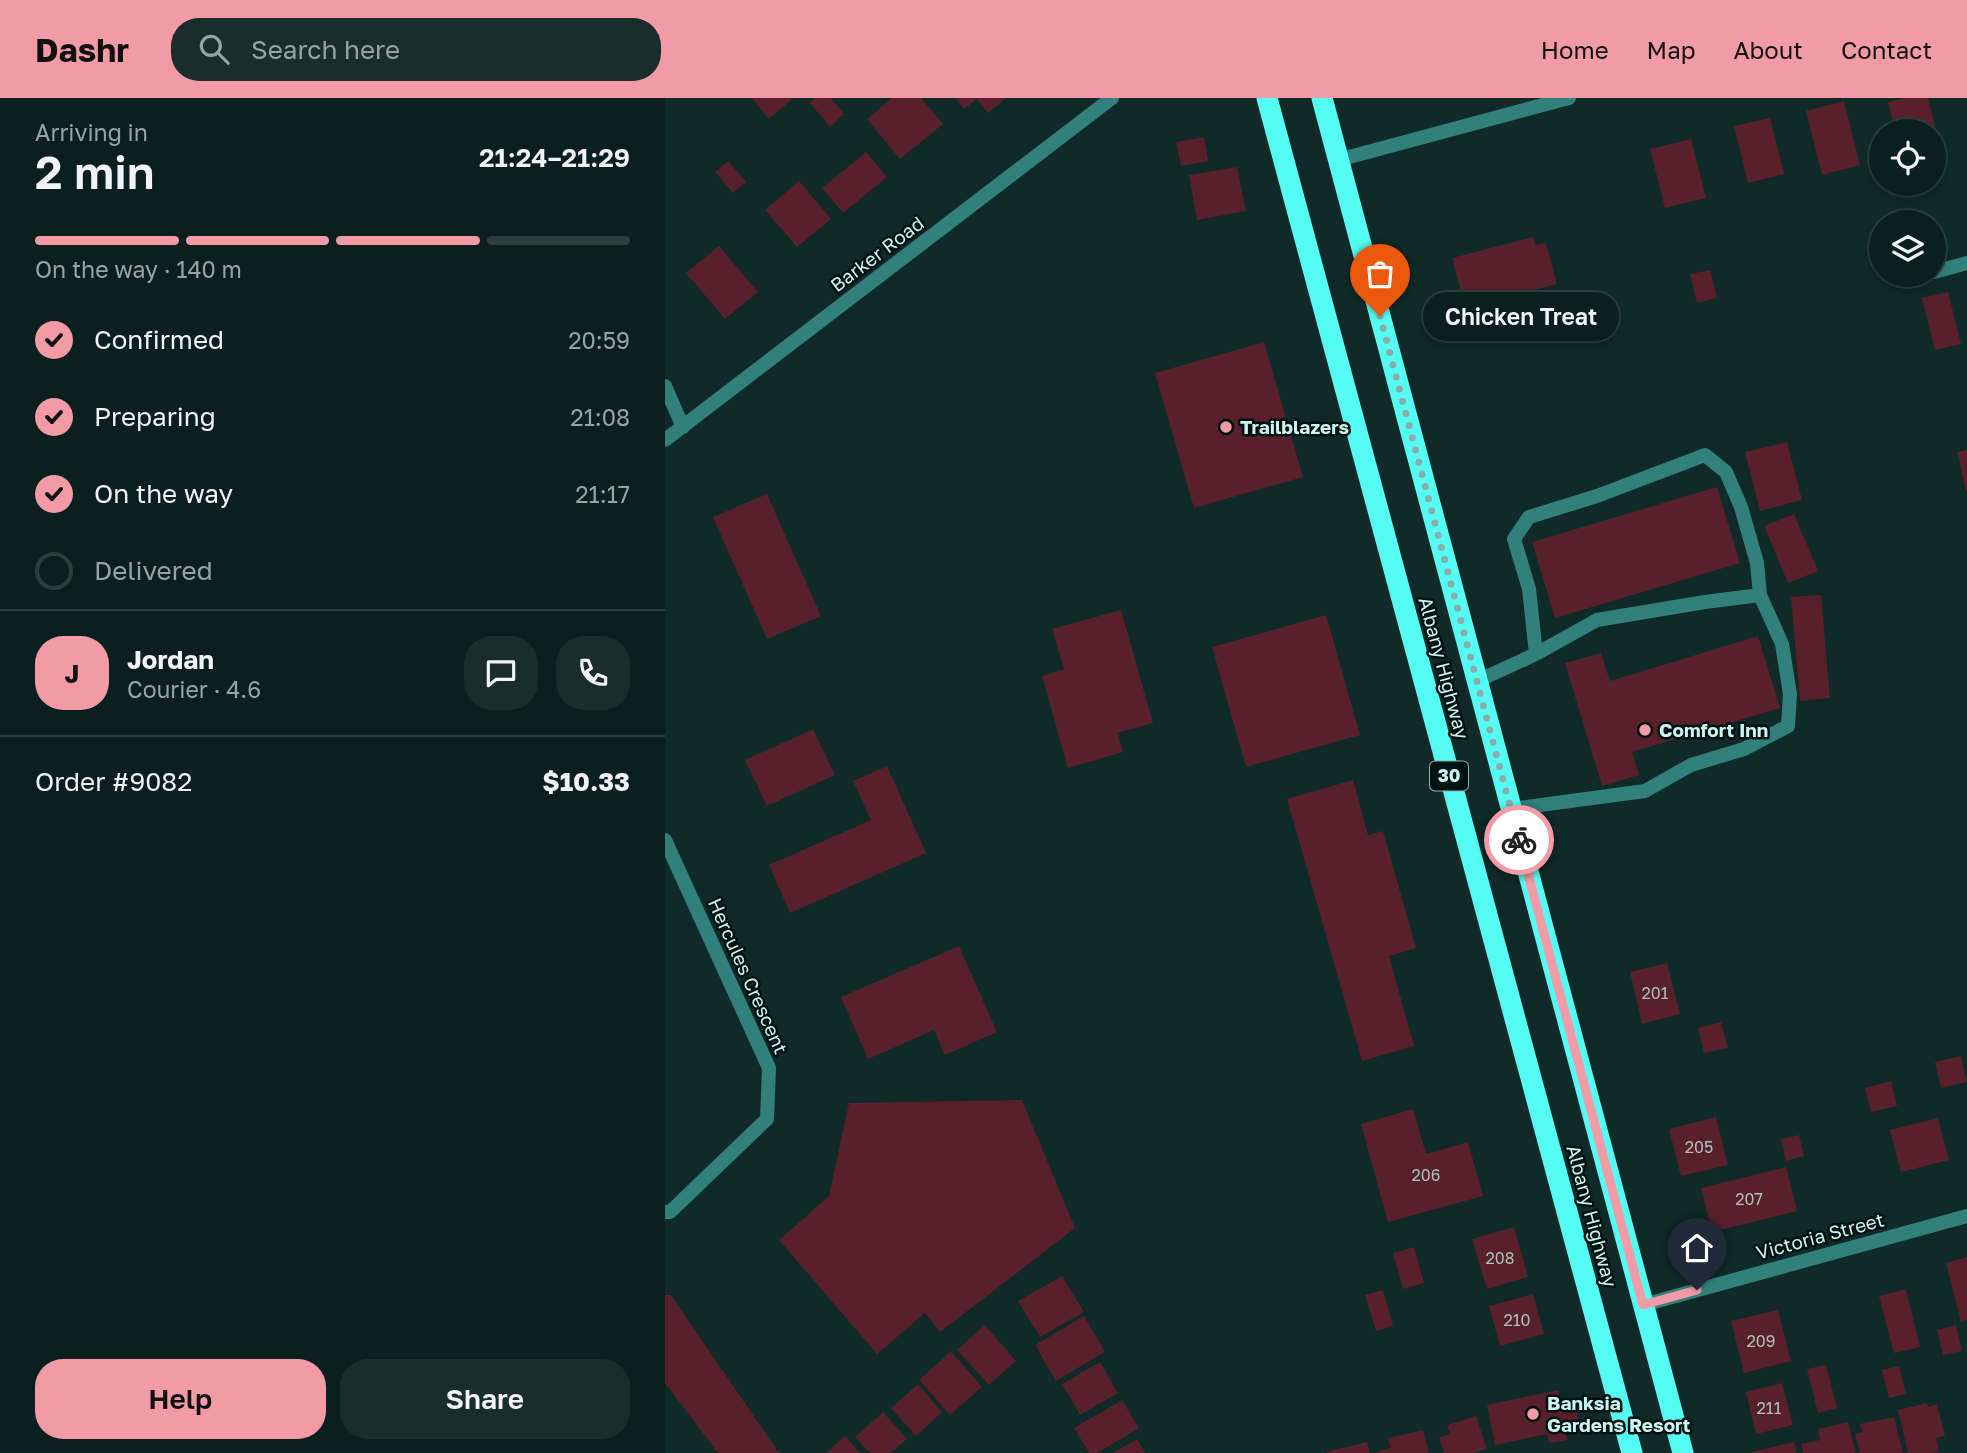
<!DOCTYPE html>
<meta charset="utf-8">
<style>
:root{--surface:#0b201e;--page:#192d2b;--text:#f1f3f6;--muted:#9aa3a4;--line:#2b3e3c;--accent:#f39aa7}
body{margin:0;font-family:"Golos Text",sans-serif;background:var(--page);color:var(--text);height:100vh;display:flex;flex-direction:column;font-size:26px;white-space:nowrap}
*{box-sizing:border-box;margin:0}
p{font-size:23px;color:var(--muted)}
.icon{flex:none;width:38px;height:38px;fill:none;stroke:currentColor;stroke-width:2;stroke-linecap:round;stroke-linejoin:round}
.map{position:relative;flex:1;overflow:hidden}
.side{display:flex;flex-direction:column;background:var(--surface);width:665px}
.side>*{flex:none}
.fabs{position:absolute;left:1204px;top:21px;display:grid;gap:14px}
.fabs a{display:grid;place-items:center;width:77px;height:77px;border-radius:50%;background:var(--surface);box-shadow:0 4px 10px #0003,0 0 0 2px var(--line);font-size:35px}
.pin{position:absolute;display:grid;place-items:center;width:60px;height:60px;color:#fff;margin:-72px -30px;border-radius:50% 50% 50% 0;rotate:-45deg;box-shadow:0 0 7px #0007}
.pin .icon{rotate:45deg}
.courier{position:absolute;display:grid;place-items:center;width:70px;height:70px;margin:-35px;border:5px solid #f39aa7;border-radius:50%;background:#fff;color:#222;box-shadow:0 2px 9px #0007}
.bubble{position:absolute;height:49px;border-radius:24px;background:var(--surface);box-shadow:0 4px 10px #0003,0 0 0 2px var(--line);font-size:23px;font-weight:600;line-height:49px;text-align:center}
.headline em{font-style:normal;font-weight:600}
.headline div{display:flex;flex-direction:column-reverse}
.headline{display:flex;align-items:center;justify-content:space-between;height:119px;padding:0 35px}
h1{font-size:46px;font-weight:600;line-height:52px}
.bar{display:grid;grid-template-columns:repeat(4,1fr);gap:10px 7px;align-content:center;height:84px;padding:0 35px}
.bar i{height:9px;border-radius:5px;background:var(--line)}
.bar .selected{background:var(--accent)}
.bar p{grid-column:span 4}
.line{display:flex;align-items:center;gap:18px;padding:0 35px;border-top:2px solid var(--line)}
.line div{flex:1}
.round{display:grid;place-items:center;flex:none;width:74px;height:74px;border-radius:28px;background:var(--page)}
ol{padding:0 35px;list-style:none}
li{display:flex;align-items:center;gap:21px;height:77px}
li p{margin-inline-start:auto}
li .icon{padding:7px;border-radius:50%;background:var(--accent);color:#111;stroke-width:4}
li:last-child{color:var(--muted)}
li i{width:38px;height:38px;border:4px solid var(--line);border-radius:50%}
.action{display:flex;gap:14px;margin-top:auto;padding:14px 35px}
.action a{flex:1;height:80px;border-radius:28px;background:var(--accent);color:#111;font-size:28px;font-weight:600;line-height:80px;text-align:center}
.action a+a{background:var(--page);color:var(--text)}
header{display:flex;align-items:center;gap:42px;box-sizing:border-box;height:98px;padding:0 35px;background:var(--accent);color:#111}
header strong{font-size:33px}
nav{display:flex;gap:38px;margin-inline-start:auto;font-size:24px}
.search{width:490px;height:63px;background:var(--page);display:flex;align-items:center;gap:18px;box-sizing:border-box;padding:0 24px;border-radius:28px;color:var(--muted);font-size:26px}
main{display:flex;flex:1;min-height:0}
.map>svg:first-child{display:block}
.building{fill:#57202b}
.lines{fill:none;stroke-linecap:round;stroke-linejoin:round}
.lane{stroke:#31807c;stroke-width:14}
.street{stroke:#31807c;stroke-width:14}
.highway{stroke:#54fcf4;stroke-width:21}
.done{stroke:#8aadab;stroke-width:7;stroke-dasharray:0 12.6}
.route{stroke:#f39aa7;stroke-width:9}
.poi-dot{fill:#f39aa7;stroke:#001211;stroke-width:2.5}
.labels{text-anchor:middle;stroke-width:5;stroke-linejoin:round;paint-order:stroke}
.number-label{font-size:16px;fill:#afbfc0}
.shield{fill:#001211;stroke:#8fb0ae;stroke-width:2}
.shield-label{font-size:18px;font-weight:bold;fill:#ccf4f1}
.street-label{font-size:19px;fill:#ccf4f1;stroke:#001211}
.poi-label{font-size:19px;font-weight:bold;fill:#ccf4f1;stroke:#001211;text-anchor:start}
</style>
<header>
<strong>Dashr</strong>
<div class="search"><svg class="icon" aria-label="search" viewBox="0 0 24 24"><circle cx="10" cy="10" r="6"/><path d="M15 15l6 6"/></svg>Search here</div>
<nav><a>Home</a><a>Map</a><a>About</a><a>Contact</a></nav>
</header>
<main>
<section class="side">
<div class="headline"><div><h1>2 min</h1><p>Arriving in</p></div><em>21:24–21:29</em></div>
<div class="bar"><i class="selected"></i><i class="selected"></i><i class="selected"></i><i></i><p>On the way · 140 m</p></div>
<ol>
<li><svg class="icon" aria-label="check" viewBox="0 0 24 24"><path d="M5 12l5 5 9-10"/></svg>Confirmed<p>20:59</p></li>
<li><svg class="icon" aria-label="check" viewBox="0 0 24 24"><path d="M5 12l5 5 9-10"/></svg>Preparing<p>21:08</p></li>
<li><svg class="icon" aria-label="check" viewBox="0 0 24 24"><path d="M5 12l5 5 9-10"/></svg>On the way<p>21:17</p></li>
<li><i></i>Delivered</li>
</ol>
<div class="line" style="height:126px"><b class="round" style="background:var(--accent);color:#111">J</b><div><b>Jordan</b><p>Courier · 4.6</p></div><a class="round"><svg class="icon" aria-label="chat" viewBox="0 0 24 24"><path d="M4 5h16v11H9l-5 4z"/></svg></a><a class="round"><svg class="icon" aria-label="phone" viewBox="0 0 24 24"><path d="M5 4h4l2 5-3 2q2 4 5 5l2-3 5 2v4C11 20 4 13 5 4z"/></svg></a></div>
<div class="line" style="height:91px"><div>Order #9082</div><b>$10.33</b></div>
<div class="action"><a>Help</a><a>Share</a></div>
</section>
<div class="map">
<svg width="1302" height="1355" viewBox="0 0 1302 1355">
<rect width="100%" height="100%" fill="#0f2a28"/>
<path class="building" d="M87,0H128L104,21Z
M150,0H166L179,16L165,29L145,5Z
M227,0H256L278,26L235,61L202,21Z
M290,0H341L323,15L312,1L299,11Z
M1240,0H1263L1271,32L1230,33L1223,4Z
M1179,3L1195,67L1157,77L1141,13Z
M1105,20L1119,76L1083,85L1069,28Z
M539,39L543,63L516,68L511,44Z
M1026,41L1041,100L1000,110L985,51Z
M201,54L222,79L178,115L157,90Z
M63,63L81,84L68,95L50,74Z
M572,69L581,113L532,122L524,77Z
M134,83L166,121L132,149L100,112Z
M868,139L870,147L881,145L892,186L861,194L865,209L852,212L848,196L800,208L787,160Z
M54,148L93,194L60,221L21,175Z
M1045,172L1052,200L1032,205L1025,176Z
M1283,194L1296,246L1270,252L1257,200Z
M599,244L638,379L529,410L490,275Z
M1122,344L1137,402L1095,413L1080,354Z
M1302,352V392H1301L1292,354Z
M1052,389L1075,465L890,520L867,444Z
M102,396L156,518L102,541L48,419Z
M1129,416L1153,473L1123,485L1099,428Z
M1156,497L1165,600L1135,603L1126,499Z
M456,512L488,625L452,635L458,654L403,670L377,578L399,571L387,531Z
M661,517L695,637L581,669L547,549Z
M1093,538L1115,610L967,654L974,677L937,688L900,565L936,555L945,583Z
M148,631L170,677L102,708L80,662Z
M222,668L261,755L125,815L104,767L206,722L188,683Z
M688,682L703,737L718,733L751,850L724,858L749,948L697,963L622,701Z
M294,848L332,934L280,957L269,932L203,961L176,899Z
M1002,865L1015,916L977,926L965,874Z
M1056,924L1063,950L1039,955L1033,930Z
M1296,958L1302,984L1276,990L1270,964Z
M1226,983L1232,1008L1206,1014L1200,990Z
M357,1002L410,1130L275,1234L260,1215L212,1256L114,1142L164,1098L184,1005Z
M748,1011L761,1056L803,1044L818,1098L723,1124L696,1026Z
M1051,1019L1063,1067L1016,1078L1004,1031Z
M1273,1020L1284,1062L1236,1074L1225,1032Z
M1134,1037L1139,1058L1121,1063L1116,1041Z
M1121,1069L1132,1113L1047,1134L1036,1090Z
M849,1129L863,1179L822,1191L807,1141Z
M749,1149L759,1185L738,1191L728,1155Z
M1302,1159V1222L1296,1224L1281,1165Z
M397,1178L419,1214L375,1239L353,1203Z
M1241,1191L1255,1249L1229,1255L1214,1198Z
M718,1192L728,1228L711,1233L700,1197Z
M868,1196L879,1236L835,1248L824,1208Z
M0,1197H6L114,1355H53L0,1285Z
M1113,1212L1126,1263L1079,1275L1066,1223Z
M419,1218L440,1254L391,1283L370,1247Z
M320,1227L351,1263L324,1287L292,1252Z
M1291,1227L1297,1253L1278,1257L1272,1232Z
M286,1253L317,1289L285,1317L254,1282Z
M435,1264L453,1295L415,1317L397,1286Z
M1161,1267L1172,1310L1153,1315L1142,1271Z
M1234,1268L1241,1296L1224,1300L1217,1272Z
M1117,1285L1128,1327L1091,1336L1081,1294Z
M253,1286L277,1314L251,1338L226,1310Z
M893,1292L895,1302L909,1299L914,1326L899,1329L902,1342L884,1345L882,1336L830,1347L822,1307Z
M457,1302L474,1330L432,1355H424L409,1330Z
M1262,1305L1263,1309L1272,1306L1280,1338L1271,1340L1274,1353L1267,1355H1243L1233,1312Z
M218,1314L242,1341L225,1355H205L190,1339Z
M811,1318L822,1351L809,1355H779L774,1339L785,1336L782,1327Z
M1229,1319L1238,1355H1195L1190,1336L1197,1334L1195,1326Z
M1183,1324L1191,1355H1138L1136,1346L1155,1342L1153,1331Z
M758,1332L764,1355H709L725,1350L723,1340Z
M180,1338L195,1355H161Z
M472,1341L480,1355H448Z
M702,1344L705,1355H661V1354Z
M1129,1344L1132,1355H1087V1354Z"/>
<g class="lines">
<path class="lane" d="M812,583L871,556L932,522L1040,504L1095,497
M846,711L980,693L1026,667L1079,651L1123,628L1125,596L1117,546L1095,497L1092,465L1076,409L1061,374L1040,357L932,398L864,419L849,441L864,491L871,556"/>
<path class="street" d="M673,62L904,0
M1269,174L1302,165
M1244,181L1259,177
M0,288L18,329
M0,342L447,0
M0,742L104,970L102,1021L5,1114H0
M978,1207L1302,1118"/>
<path class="highway" d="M602,0L967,1355
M657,0L1018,1355"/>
</g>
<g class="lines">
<path class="done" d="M715,218L854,742"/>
<path class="route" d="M854,742L978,1207L1032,1192"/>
</g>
<g class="poi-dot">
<circle cx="561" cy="329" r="7"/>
<circle cx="980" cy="632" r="7"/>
<circle cx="868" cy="1316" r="7"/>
</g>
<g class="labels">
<g class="number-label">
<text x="990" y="901">201</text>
<text x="1034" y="1055">205</text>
<text x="761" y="1083">206</text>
<text x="1084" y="1107">207</text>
<text x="835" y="1166">208</text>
<text x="852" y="1228">210</text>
<text x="1096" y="1249">209</text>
<text x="1104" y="1316">211</text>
</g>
<rect class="shield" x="765" y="663.5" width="38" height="29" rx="5"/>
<g class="shield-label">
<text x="784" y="684">30</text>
</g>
<g class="street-label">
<text transform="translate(212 156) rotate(-37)" y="7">Barker Road</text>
<text transform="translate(779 570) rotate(75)" y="7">Albany Highway</text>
<text transform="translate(83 878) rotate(66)" y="7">Hercules Crescent</text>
<text transform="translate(927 1118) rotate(75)" y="7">Albany Highway</text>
<text transform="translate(1155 1138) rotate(-15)" y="7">Victoria Street</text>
</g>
<g class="poi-label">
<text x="575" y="336">Trailblazers</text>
<text x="994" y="639">Comfort Inn</text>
<text x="882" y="1312">Banksia<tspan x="882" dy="22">Gardens Resort</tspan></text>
</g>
</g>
</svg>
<div class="fabs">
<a><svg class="icon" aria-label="locate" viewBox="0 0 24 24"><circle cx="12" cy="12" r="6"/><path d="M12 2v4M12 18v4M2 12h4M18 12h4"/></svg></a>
<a><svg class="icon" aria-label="layers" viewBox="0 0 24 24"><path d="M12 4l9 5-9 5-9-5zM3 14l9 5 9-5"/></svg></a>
</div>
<div class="pin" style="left:715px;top:218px;background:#ea580c"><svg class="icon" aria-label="bag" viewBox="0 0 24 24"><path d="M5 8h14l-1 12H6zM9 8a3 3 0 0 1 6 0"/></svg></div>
<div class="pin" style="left:1032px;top:1192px;background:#1f2937"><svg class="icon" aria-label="home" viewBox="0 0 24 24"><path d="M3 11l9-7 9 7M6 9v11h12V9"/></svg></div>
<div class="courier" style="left:854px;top:742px"><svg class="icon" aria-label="bike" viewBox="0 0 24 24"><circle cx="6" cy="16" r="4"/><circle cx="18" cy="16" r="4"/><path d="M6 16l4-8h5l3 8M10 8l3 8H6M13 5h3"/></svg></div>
<div class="bubble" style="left:758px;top:194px;width:196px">Chicken Treat</div>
</div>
</main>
